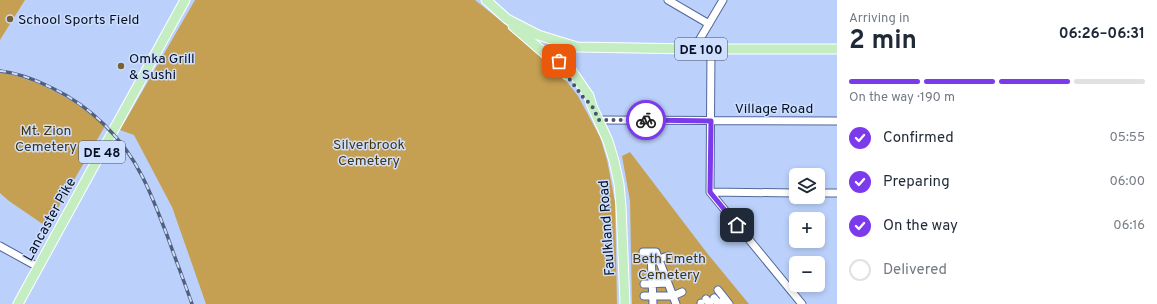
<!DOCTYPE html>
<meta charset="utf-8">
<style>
:root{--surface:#fff;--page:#f6f6f7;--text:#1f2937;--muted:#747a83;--line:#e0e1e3;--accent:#7c3aed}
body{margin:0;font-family:Overpass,sans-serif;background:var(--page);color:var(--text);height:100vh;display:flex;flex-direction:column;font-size:15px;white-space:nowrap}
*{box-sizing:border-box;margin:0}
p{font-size:13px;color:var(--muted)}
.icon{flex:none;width:22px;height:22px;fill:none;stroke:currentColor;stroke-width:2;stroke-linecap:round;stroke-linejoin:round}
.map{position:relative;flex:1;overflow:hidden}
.details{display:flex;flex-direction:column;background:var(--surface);width:320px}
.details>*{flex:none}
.controls{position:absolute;left:789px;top:168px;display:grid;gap:8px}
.controls a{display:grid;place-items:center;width:36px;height:36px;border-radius:6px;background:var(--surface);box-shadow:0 2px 6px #0003;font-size:20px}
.pin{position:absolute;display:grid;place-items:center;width:34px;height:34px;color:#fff;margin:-17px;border-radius:8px;box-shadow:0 2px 6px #0006}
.courier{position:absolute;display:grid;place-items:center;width:40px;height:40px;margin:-20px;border:3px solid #7c3aed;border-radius:50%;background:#fff;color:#222;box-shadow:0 1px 5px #0007}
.head em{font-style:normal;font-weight:700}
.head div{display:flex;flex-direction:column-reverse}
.head{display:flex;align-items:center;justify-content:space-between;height:68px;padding:0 12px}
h1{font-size:26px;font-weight:700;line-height:30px}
.bar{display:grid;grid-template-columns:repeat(4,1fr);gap:6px 4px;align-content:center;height:48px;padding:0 12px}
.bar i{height:5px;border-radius:3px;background:var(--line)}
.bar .active{background:var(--accent)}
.bar p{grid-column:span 4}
ol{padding:0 12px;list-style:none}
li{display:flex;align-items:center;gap:12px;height:44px}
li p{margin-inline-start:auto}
li .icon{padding:4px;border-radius:50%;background:var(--accent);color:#fff;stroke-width:4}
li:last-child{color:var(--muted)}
li i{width:22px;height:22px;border:2px solid var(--line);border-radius:50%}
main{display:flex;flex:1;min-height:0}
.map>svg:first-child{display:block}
.green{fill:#c6a052}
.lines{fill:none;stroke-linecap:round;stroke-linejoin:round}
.minor-casing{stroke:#516899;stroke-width:9}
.major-casing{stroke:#fff;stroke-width:11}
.minor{stroke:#fff;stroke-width:7}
.major{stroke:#c4edc2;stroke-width:9}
.rail-casing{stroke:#51607c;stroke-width:3.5}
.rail{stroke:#cddeff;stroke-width:2;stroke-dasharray:6;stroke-linecap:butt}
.done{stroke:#46546e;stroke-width:4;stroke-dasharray:0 7.2}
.route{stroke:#7c3aed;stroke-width:5}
.poi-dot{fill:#796232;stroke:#cddeff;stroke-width:1.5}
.labels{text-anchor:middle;stroke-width:3;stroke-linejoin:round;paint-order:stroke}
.shield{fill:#cddeff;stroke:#424e64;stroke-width:1}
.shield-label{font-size:13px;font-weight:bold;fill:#071022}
.poi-label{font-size:14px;fill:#071022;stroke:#cddeff;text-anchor:start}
.street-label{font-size:14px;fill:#071022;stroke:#cddeff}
.park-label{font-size:14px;fill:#47350c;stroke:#cddeff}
</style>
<main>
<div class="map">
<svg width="837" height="304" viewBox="0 0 837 304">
<rect width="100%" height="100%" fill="#bbd1fc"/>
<path class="green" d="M0,0H25L0,40Z
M195,0H475L542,54L560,73L578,96L600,137L607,160L615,202L617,304H206L172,207L134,135L120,130Z
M0,72C40,80 75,100 105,126L47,227L9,201L0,193Z
M630,152L707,253L749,304H632L630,201L622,156Z"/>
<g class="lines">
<g class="minor-casing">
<path id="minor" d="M668,0L709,24
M694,49L723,0
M711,49L710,192L802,304
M599,120L837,121
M710,192L796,193
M818,193H837
M0,246L38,267
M643,252H656L676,304
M651,252L653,304
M659,259L668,256
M644,284L668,283
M718,290L729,304
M644,296H673L682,292
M714,298L719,304
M706,299L710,304
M701,303V304
M718,304L725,299"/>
</g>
<g class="major-casing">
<path id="major" d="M486,0L507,19L538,35L577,47L694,49H837
M513,26L550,58L567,75
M565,44L567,62L571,70L589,96L592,106L608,141L614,161L619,184L621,206L625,304
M562,68L558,55L560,50L565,44
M18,304L185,0"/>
</g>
<use href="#minor" class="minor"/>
<use href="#major" class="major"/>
<g class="rail-casing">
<path id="rail" d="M0,71C18,73 36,80 52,88C90,106 123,138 142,176C152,195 159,215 167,235C175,258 184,281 192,304"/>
</g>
<use href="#rail" class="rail"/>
</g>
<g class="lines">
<path class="done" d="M559,61L562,69L583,97L592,106L599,120H646"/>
<path class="route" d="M646,120L711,121L710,192L737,225"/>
</g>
<g class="poi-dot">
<circle cx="10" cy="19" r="4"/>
<circle cx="121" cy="66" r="4"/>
</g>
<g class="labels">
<g class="shield">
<rect x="675" y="38" width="52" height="22" rx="3"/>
<rect x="79" y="141" width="46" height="22" rx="3"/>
</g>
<g class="shield-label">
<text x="701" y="54">DE 100</text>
<text x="102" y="157">DE 48</text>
</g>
<g class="poi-label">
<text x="18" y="24">School Sports Field</text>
<text x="129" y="63">Omka Grill<tspan x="129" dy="16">&amp; Sushi</tspan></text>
</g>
<g class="street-label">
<text x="774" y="113">Village Road</text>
<text transform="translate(49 219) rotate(-61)" y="5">Lancaster Pike</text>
<text transform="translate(606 228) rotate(-94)" y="5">Faulkland Road</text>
</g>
<g class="park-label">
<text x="46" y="135">Mt. Zion<tspan x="46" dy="16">Cemetery</tspan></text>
<text x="369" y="149">Silverbrook<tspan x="369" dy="16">Cemetery</tspan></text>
<text x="669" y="263">Beth Emeth<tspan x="669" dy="16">Cemetery</tspan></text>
</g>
</g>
</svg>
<div class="controls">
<a><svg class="icon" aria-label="layers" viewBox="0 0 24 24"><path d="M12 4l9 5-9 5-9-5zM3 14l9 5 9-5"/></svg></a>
<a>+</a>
<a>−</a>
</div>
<div class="pin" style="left:559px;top:61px;background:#ea580c"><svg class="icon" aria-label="bag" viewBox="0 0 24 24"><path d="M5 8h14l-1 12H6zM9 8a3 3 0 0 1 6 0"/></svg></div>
<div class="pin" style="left:737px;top:225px;background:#1f2937"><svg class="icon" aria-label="home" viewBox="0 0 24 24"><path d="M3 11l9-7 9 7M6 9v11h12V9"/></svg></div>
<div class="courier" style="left:646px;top:120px"><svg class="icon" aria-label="bike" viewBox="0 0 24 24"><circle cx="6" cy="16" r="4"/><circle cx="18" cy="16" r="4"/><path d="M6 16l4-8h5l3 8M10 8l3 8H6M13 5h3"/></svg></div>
</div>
<section class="details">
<div class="head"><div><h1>2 min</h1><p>Arriving in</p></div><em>06:26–06:31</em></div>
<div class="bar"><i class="active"></i><i class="active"></i><i class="active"></i><i></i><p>On the way · 190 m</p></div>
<ol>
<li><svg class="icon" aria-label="check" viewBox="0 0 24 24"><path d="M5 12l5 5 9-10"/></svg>Confirmed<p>05:55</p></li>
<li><svg class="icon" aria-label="check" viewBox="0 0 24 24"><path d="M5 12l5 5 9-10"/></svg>Preparing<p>06:00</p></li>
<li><svg class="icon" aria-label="check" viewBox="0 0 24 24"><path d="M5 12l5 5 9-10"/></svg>On the way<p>06:16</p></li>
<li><i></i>Delivered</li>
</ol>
</section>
</main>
